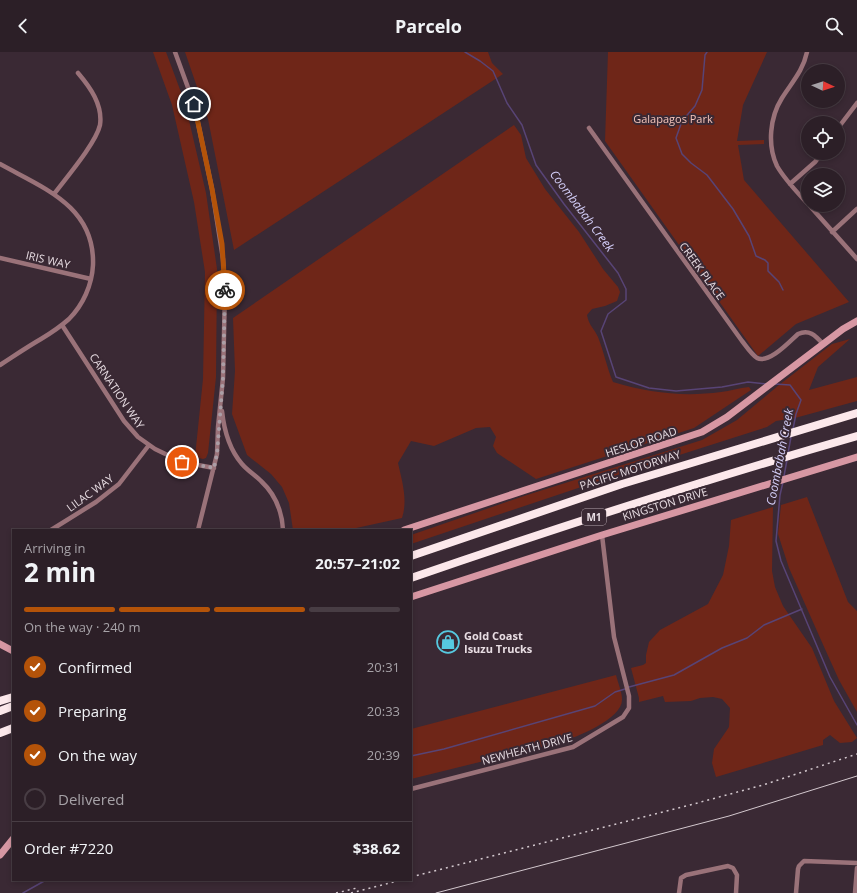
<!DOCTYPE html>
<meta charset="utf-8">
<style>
:root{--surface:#2c1f27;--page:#34272f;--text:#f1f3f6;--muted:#a6a2a7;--line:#483d44;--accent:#b45309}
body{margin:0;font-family:"Open Sans",sans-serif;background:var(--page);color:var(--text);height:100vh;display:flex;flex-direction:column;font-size:15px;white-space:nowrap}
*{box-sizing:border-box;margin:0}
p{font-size:13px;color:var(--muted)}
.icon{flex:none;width:22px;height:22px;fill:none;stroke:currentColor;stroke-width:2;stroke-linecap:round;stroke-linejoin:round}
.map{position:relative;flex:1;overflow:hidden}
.sheet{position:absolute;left:12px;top:477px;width:400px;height:352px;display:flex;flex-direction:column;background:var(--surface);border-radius:0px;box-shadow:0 2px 6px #0003,0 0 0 1px var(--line)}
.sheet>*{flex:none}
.needle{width:26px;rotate:94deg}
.tools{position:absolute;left:801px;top:12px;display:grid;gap:8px}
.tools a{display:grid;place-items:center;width:44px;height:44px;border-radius:50%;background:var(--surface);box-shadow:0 2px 6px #0003,0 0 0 1px var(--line);font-size:20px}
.pin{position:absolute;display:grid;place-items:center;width:34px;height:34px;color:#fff;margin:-17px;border:2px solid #fff;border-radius:50%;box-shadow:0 1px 4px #0007}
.courier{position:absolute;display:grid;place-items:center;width:40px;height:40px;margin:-20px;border:3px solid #b45309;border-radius:50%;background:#fff;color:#222;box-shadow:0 1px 5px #0007}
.head em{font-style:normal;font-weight:700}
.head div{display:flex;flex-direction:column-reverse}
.head{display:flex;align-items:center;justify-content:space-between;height:68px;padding:0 12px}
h1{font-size:26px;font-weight:700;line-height:30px}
.bar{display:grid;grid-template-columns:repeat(4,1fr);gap:6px 4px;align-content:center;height:48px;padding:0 12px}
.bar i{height:5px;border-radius:3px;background:var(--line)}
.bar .on{background:var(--accent)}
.bar p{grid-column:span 4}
.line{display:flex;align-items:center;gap:10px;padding:0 12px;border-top:1px solid var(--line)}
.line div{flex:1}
ol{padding:0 12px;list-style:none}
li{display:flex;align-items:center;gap:12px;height:44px}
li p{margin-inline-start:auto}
li .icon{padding:4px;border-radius:50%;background:var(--accent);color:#fff;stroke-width:4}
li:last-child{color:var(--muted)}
li i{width:22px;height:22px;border:2px solid var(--line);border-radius:50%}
header{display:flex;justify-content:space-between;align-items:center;height:52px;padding:0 12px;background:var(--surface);font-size:18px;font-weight:700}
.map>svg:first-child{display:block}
.green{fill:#6f2618}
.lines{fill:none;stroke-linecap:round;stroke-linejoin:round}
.stream{stroke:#584476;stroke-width:1.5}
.street{stroke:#9a7279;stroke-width:4.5}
.secondary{stroke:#d797a3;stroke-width:7}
.highway{stroke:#fce8eb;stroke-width:8}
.tram{stroke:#d3c8ce;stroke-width:1}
.rail{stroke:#d3c8ce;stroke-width:1.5;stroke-dasharray:2 4;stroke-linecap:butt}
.done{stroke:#ab9ea6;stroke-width:4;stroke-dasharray:0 7.2}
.route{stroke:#b45309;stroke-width:5}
.labels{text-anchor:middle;stroke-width:4;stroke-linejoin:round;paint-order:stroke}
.shield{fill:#3a2934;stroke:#b4a7ae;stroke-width:1}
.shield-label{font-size:10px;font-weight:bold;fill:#e8dde3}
.park-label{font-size:11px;fill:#f5c5ba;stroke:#3a2934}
.street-label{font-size:11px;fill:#e8dde3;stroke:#3a2934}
.poi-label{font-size:11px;font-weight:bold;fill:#e8dde3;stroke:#3a2934;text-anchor:start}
.water-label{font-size:12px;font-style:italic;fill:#d3cef8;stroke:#3a2934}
</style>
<header><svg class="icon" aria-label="back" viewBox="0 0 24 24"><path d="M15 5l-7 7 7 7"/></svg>Parcelo<svg class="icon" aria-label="search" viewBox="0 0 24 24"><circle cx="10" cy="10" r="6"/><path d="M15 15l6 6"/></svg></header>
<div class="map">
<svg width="857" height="841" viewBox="0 0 857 841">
<rect width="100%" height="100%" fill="#3a2934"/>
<path class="green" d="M153,0H166L185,51L206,141L217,217L216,325L208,401L206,406L203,407L195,405L203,327L205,220L194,150L172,53Z
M185,0H488L492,11L503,22L234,198L208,67Z
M608,0H767L743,53L737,89L764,88V92L738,93L744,128L849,250L796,272L758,304L605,89Z
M514,73L521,83L526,106L545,137L579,180L603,217L618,235L620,240L617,249L605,254L592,257L587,263C589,274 594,276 598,285C604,300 607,316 613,330C649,341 684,345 721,340C730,339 739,336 749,335L751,338L694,376L536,427L497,401L493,394L496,385L490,375L476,376L434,394L411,389L398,411C402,429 408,448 402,466L347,478H293L289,451L282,435L271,422L247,403L232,362L235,319L233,266Z
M850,287L818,315L809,338L857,325V349L795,366L776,369L767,375L623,421L411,492V483L527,443L702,388L737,368L779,333L832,292Z
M807,445L848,550L857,559V660L839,628L825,597L789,516L778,482L781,453Z
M773,455L772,519L775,535L783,554L812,596L834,649L857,686L852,690L840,691L830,683L823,688V693L716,725L712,711L714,697L729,675L730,656L722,647L713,645L700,646L691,649L665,650L663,644L639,650V646L631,616L643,613L646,611V603L649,590L660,578L708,552L723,523L729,494L731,468Z
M616,623C618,631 622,640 622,647C623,667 576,685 561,690L411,727V677Z"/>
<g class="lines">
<path class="stream" d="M465,0L480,9L493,19L507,51L522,73L536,113L564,152L618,221L626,237V248L608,262L601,279L616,325L649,336L676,339L722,335L748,330L767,332
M707,0L705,3L702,38L695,54L682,69L676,86L682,102L691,111L707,123L733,157L749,184L756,204L765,208L768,211V219L779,230L783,238
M775,332L790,333L801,348L796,362L793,377
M788,401L791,385
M784,424L787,408
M783,430L780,443L776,489L781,509L830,625L857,673
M629,635L674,623L722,596L747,586L764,573L802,557
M411,704L444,697L595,654L615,640L625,637
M23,841L46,828"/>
<path class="street" d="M175,0L194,52L212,137L223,207L225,238L223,326L218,375L217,402L198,478
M807,0C803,19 792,30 782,46C770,65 767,93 777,114C785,128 797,140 808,152
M589,76L742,289C746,294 751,302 757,306C769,312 789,290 798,282C809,277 815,283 823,292
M838,76L857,51
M0,112C43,136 95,154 93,213C92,233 83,253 69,267C60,275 51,281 41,287C27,295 14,304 0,313
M790,132L815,110L822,101
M54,142C66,126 96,91 100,73C103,53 90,35 78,21
M809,153L857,207
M832,180L857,157
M0,206L91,227
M62,273L124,369L138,385L155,397L182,410L214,416
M222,359C224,378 229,397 242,412C248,419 255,423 261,429C275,442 282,459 283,478
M51,478L96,450L119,432L149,393
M411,737L573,695L623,665L629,656V644L614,585L602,483
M679,841L681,826L686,823L728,814L733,816L737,823L736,841
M796,841L798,817L799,814L804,809L857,811
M855,841L857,816"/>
<path class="secondary" d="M404,478L702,380L727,365L843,277L857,269
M411,545L602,483L857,405
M0,592L13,599
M0,803L13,787"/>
<path class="highway" d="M411,504L622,432L857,361
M411,526C559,475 707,427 857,384
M0,649L13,645
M0,659L13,654
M0,681L13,676"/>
<path class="tram" d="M436,841L729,764L857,724"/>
<path class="rail" d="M411,825L690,753L763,733L857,702
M336,841L357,836
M351,841L401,828"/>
</g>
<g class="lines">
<path class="done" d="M182,410L214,416L217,402L223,326L225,238"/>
<path class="route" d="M194,52L212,137L222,192L225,238"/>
</g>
<defs>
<g id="shop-ring" transform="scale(1.15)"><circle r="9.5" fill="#3a2934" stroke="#56c9e0" stroke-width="1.5"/><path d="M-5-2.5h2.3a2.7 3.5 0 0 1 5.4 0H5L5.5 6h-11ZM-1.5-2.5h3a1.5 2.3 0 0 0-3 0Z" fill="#56c9e0"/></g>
</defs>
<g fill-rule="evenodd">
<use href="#shop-ring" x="448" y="590"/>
</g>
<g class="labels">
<rect class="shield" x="582" y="457" width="24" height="16" rx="3"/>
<g class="shield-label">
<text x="594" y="469">M1</text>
</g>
<g class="park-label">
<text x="673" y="71">Galapagos Park</text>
</g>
<g class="street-label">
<text transform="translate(48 208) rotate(13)" y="4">IRIS WAY</text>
<text transform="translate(702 219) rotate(54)" y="4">CREEK PLACE</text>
<text transform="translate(117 339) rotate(56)" y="4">CARNATION WAY</text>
<text transform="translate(641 390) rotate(-18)" y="4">HESLOP ROAD</text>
<text transform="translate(630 418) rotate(-18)" y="4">PACIFIC MOTORWAY</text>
<text transform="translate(90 441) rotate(-36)" y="4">LILAC WAY</text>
<text transform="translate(665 452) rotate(-17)" y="4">KINGSTON DRIVE</text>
<text transform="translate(527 697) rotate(-15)" y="4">NEWHEATH DRIVE</text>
</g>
<g class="poi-label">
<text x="464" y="588">Gold Coast<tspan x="464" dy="13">Isuzu Trucks</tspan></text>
</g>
<g class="water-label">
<text transform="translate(582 159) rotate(53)" y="4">Coombabah Creek</text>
<text transform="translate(780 405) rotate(-79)" y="4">Coombabah Creek</text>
</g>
</g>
</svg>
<div class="tools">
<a><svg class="needle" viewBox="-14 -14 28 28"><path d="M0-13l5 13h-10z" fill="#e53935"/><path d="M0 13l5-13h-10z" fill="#a6a2a7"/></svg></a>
<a><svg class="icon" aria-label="locate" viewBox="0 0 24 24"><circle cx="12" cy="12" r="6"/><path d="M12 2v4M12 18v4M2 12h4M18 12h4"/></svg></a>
<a><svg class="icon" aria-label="layers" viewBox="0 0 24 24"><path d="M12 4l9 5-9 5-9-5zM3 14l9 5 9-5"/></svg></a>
</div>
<div class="pin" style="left:182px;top:410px;background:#ea580c"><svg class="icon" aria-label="bag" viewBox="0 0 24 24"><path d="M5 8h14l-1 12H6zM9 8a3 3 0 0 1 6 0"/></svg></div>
<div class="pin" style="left:194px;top:52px;background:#1f2937"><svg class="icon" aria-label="home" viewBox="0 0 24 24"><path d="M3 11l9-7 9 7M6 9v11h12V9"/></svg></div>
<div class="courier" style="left:225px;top:238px"><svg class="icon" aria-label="bike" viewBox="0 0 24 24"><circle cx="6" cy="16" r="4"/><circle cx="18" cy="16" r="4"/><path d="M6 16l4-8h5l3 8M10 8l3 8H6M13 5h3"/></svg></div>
<section class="sheet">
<div class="head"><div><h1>2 min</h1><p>Arriving in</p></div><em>20:57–21:02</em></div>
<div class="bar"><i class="on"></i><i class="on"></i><i class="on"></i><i></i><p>On the way · 240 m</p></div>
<ol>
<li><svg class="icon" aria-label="check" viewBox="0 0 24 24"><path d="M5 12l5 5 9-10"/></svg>Confirmed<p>20:31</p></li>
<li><svg class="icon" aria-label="check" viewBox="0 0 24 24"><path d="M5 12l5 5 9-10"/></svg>Preparing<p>20:33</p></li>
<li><svg class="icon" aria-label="check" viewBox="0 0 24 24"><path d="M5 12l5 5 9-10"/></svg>On the way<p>20:39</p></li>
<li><i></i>Delivered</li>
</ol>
<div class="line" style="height:52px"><div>Order #7220</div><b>$38.62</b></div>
</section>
</div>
